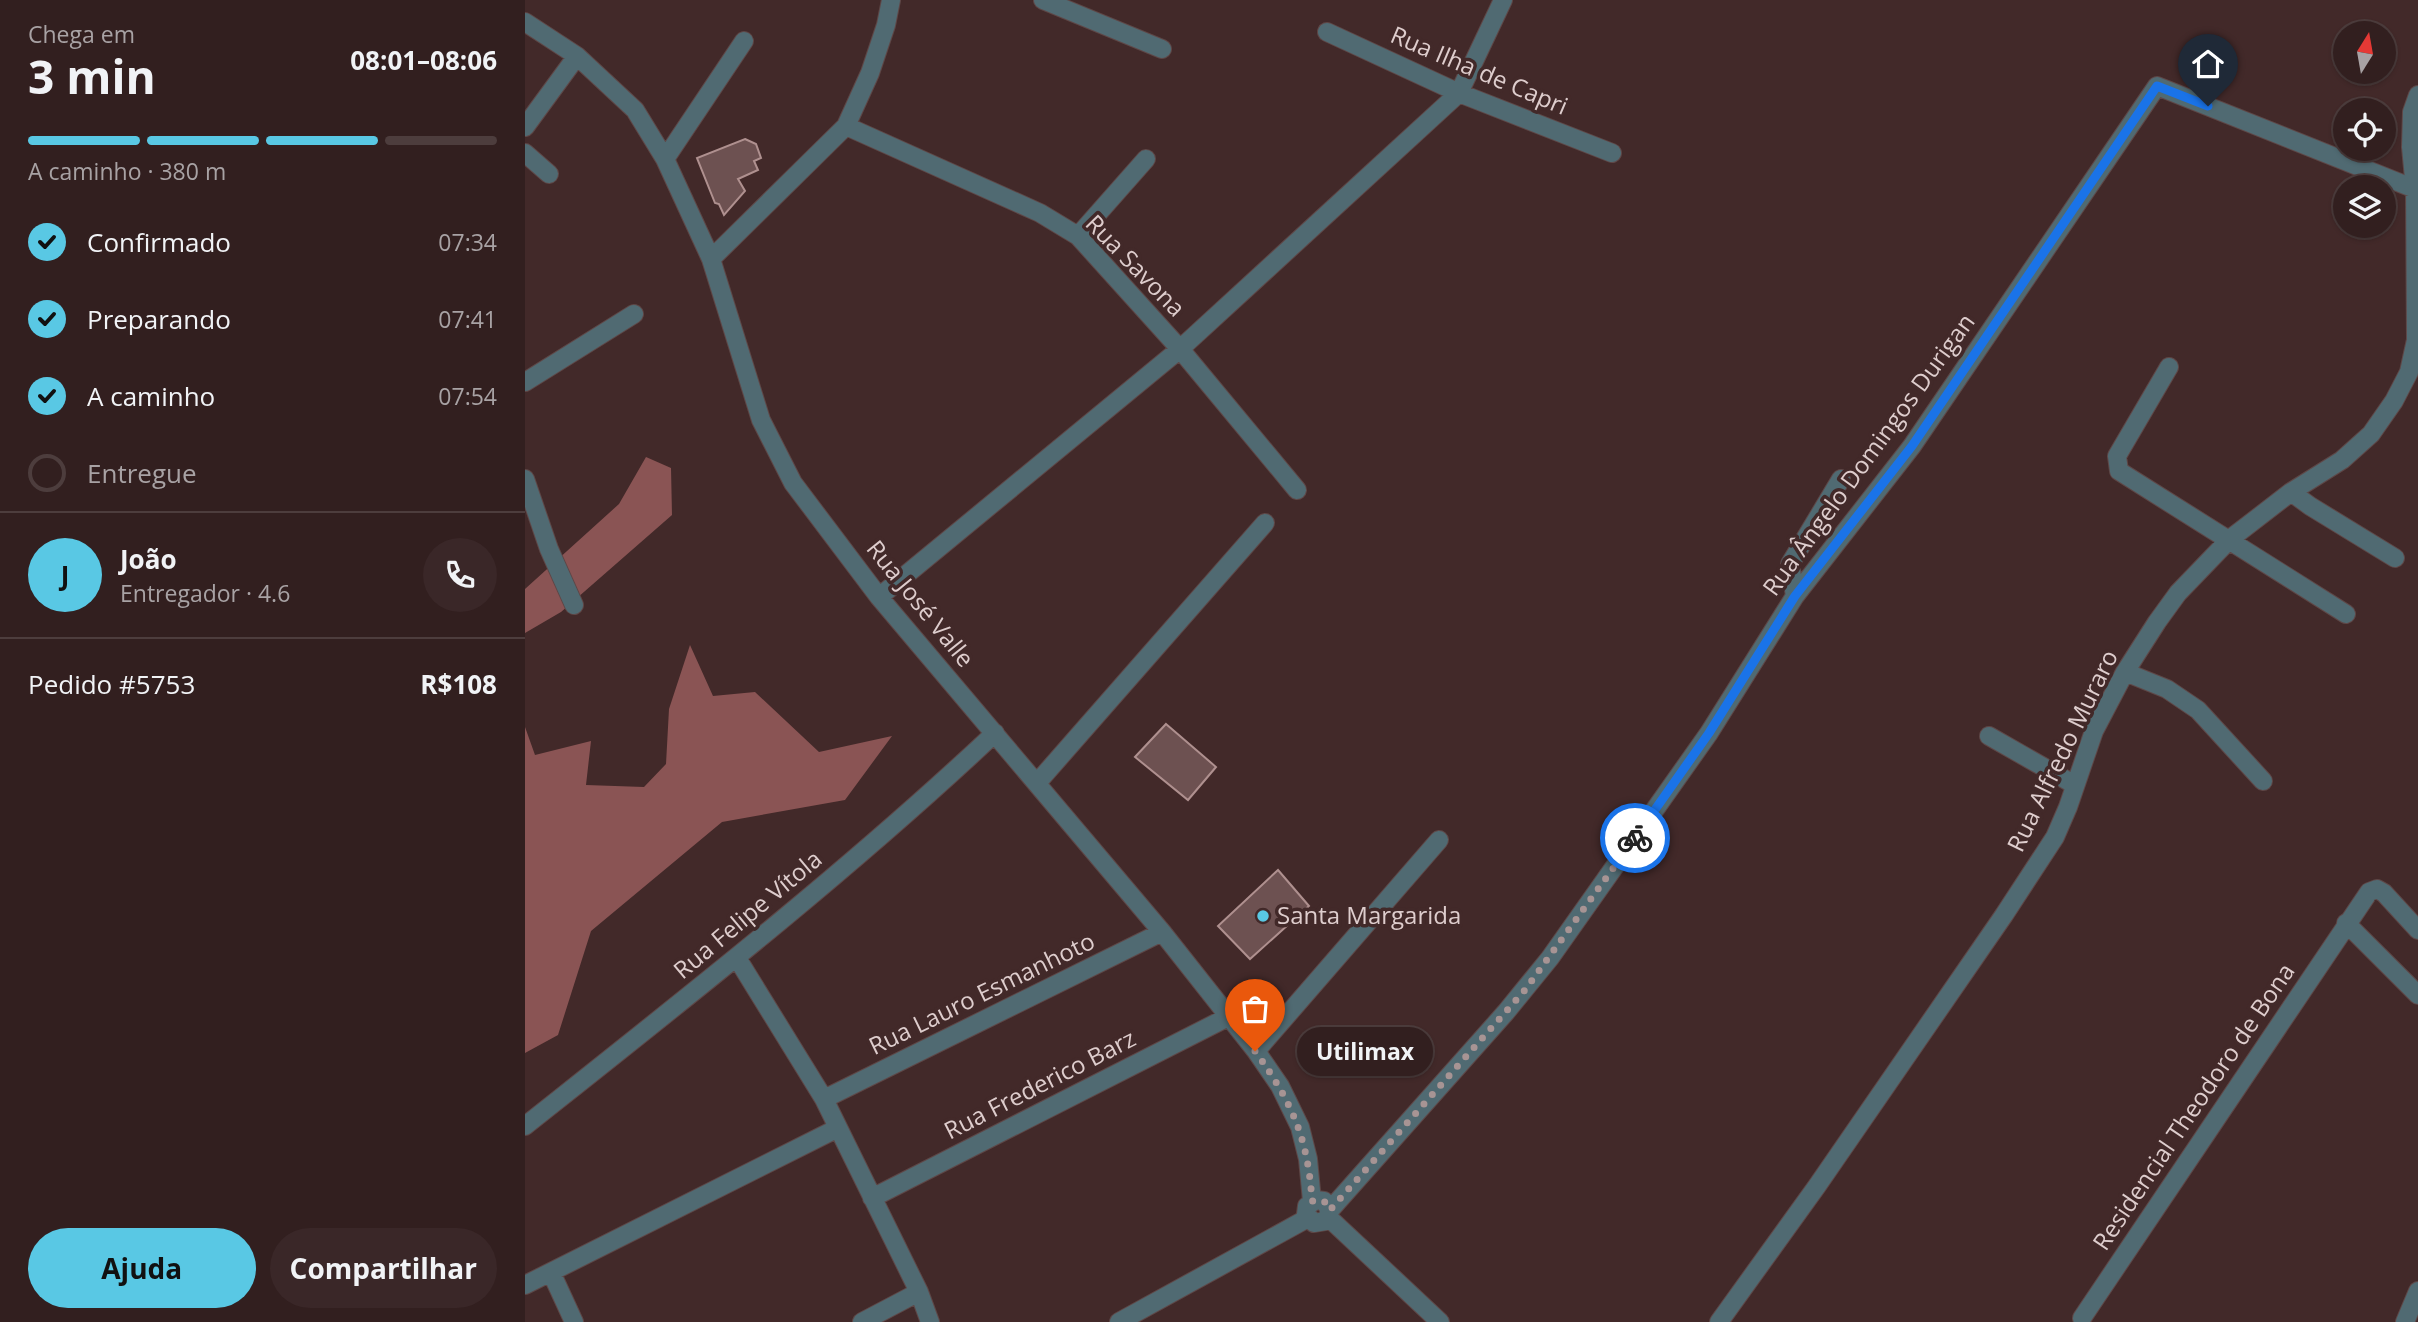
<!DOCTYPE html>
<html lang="pt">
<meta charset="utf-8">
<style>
:root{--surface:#321f1f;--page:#3a2728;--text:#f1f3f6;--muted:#a8a2a4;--line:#4d3d3d;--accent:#59c8e4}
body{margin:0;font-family:"Open Sans",sans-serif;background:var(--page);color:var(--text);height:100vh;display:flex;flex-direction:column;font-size:26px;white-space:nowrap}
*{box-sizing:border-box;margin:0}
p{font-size:23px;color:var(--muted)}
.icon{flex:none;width:38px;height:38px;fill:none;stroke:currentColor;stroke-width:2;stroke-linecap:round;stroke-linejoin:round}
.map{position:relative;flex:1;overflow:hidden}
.panel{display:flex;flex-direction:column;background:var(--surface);width:525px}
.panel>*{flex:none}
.needle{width:46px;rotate:11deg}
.controls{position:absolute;left:1808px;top:21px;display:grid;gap:14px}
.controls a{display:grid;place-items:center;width:63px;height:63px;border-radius:50%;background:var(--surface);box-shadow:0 2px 5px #0004,0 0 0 2px var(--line);font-size:35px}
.pin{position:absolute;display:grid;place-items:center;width:60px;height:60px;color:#fff;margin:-72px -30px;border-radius:50% 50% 50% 0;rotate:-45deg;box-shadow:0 0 7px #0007}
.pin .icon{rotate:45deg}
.courier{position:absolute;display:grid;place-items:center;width:70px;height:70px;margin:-35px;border:5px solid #1a73e8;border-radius:50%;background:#fff;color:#222;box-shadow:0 2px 9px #0007}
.bubble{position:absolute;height:49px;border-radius:24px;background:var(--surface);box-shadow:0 2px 5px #0004,0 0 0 2px var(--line);font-size:23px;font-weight:700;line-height:49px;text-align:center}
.overview em{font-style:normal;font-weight:700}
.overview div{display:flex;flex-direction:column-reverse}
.overview{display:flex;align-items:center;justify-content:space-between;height:119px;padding:0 28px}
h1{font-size:46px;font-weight:700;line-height:52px}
.bar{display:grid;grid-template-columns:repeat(4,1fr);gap:10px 7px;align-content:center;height:84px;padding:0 28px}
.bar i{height:9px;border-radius:5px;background:var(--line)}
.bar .selected{background:var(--accent)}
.bar p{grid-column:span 4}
.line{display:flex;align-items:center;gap:18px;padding:0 28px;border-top:2px solid var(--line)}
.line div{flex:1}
.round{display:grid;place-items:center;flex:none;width:74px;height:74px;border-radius:37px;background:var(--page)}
ol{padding:0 28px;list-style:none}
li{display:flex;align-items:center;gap:21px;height:77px}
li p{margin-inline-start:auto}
li .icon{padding:7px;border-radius:50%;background:var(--accent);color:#111;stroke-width:4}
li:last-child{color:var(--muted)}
li i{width:38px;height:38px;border:4px solid var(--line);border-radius:50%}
.button{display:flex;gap:14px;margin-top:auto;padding:14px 28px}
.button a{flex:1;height:80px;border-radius:42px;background:var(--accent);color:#111;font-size:28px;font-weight:700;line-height:80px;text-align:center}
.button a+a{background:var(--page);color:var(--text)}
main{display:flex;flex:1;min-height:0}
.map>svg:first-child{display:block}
.forest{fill:#8a5454}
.building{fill:#6d5151;stroke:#af908f;stroke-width:2}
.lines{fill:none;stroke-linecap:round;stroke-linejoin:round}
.minor-casing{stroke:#5e4747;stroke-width:20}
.minor{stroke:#506a72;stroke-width:18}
.done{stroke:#a79494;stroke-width:7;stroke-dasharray:0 12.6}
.route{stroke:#1a73e8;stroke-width:9}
.poi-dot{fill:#59c8e4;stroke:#422929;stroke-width:2.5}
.labels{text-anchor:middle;stroke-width:7;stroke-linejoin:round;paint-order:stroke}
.street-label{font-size:24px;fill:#decdcd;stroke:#422929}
.poi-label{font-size:24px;fill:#decdcd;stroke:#422929;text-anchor:start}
</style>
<main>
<section class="panel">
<div class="overview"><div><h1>3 min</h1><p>Chega em</p></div><em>08:01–08:06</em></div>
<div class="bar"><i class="selected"></i><i class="selected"></i><i class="selected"></i><i></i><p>A caminho · 380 m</p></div>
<ol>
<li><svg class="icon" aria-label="check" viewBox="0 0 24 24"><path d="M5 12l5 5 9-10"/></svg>Confirmado<p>07:34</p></li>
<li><svg class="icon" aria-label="check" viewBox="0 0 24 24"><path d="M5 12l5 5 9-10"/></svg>Preparando<p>07:41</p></li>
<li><svg class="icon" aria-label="check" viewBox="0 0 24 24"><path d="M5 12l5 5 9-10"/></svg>A caminho<p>07:54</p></li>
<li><i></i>Entregue</li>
</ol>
<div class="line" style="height:126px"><b class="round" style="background:var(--accent);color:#111">J</b><div><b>João</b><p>Entregador · 4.6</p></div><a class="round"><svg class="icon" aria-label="phone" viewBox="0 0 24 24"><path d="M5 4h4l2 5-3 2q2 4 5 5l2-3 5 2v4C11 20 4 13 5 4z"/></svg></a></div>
<div class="line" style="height:91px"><div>Pedido #5753</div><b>R$108</b></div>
<div class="button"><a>Ajuda</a><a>Compartilhar</a></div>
</section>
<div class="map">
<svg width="1893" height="1322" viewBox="0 0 1893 1322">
<rect width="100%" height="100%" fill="#422929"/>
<path class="forest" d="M121,457L146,468L147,515L36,612L0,633V589L94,504Z
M165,645L188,696L230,692L294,752L367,736L320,800L197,822L66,931L33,1035L0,1053V727L10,755L66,741L61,785L119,787L141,764L144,709Z"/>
<path class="building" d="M220,139L231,144L236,158L229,161L233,170L213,179L220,191L199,215L194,204L190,203L172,158Z
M641,724L691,767L663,800L610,757Z
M753,870L784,906L725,959L693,926Z"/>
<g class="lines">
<g class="minor-casing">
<path id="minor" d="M518,0L637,49
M0,22L52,56L110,110L140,159L186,259L236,420L268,483L354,597L637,932L731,1051L755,1086L775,1127L783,1159L787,1201
M802,32L934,93L1087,153
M321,126L515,213L553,236L655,349L772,490
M0,127L52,56
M0,153L24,174
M140,159L219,41
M553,236L621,159
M186,259L321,126L345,73L361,25L366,0
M1644,367L1592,456L1594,471L1821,614
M0,382L109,314
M0,479L24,549L49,605
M1766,492L1785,506L1870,558
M1270,596L1265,564L1316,479
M354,597L655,349L934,93L978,0
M1600,672L1642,689L1673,710L1738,781
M1464,736L1550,785
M512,783L740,523
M1821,923L1893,995
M212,958L299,1099L394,1292L405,1322
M731,1051L914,840
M299,1099L637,932
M0,1126C160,999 321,873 470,733
M347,1198L705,1016
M805,1210L799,1201L791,1200L782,1206L781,1214L789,1223L801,1221L805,1210L981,1012L1025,958L1184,733L1270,596L1387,446L1632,86L1890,189
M804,1218L915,1322
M26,1272L49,1322
M0,1285L313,1128
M1557,1318L1844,892L1852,889L1859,893L1893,930
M337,1322L394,1292
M594,1322L783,1218
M1194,1322L1292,1186L1479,915L1530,837L1543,807L1569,731L1600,672L1632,622L1653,593L1705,539L1766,492L1817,460L1846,434L1869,401L1884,372L1891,340L1890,189L1886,147L1887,112L1893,95
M1880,1322L1893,1291"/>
</g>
<use href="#minor" class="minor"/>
</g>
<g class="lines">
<path class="done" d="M730,1051C767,1102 783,1138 787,1201H799L805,1210L1000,990L1110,838"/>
<path class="route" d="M1110,838L1184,733L1270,596L1387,446L1632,86L1683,106"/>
</g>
<circle class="poi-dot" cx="738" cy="916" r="7"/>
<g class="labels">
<g class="street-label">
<text transform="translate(954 71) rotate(23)" y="8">Rua Ilha de Capri</text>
<text transform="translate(610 266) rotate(46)" y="8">Rua Savona</text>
<text transform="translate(1344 455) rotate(-54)" y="8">Rua Ângelo Domingos Durigan</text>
<text transform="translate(395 604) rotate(51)" y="8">Rua José Valle</text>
<text transform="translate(1538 751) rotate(-64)" y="8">Rua Alfredo Muraro</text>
<text transform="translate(223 915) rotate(-40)" y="8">Rua Felipe Vítola</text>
<text transform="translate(457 994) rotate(-26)" y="8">Rua Lauro Esmanhoto</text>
<text transform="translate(515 1085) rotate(-27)" y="8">Rua Frederico Barz</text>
<text transform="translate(1669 1107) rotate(-56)" y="8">Residencial Theodoro de Bona</text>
</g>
<g class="poi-label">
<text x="752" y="924">Santa Margarida</text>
</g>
</g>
</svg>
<div class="controls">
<a><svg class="needle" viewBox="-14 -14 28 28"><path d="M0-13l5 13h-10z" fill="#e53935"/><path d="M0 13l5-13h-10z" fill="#a8a2a4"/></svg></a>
<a><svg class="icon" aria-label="locate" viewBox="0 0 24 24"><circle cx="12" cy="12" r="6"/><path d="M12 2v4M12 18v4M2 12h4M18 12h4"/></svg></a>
<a><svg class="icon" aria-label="layers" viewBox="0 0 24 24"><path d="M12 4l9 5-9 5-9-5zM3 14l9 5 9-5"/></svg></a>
</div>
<div class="pin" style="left:730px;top:1051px;background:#ea580c"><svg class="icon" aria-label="bag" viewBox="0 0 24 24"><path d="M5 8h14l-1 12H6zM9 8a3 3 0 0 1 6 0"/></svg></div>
<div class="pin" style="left:1683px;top:106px;background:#1f2937"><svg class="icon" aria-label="home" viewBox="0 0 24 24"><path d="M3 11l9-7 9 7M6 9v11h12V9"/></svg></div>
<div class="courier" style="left:1110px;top:838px"><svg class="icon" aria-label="bike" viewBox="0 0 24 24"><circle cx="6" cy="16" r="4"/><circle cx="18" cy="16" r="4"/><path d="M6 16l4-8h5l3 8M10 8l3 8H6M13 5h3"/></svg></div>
<div class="bubble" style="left:772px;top:1027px;width:136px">Utilimax</div>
</div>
</main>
